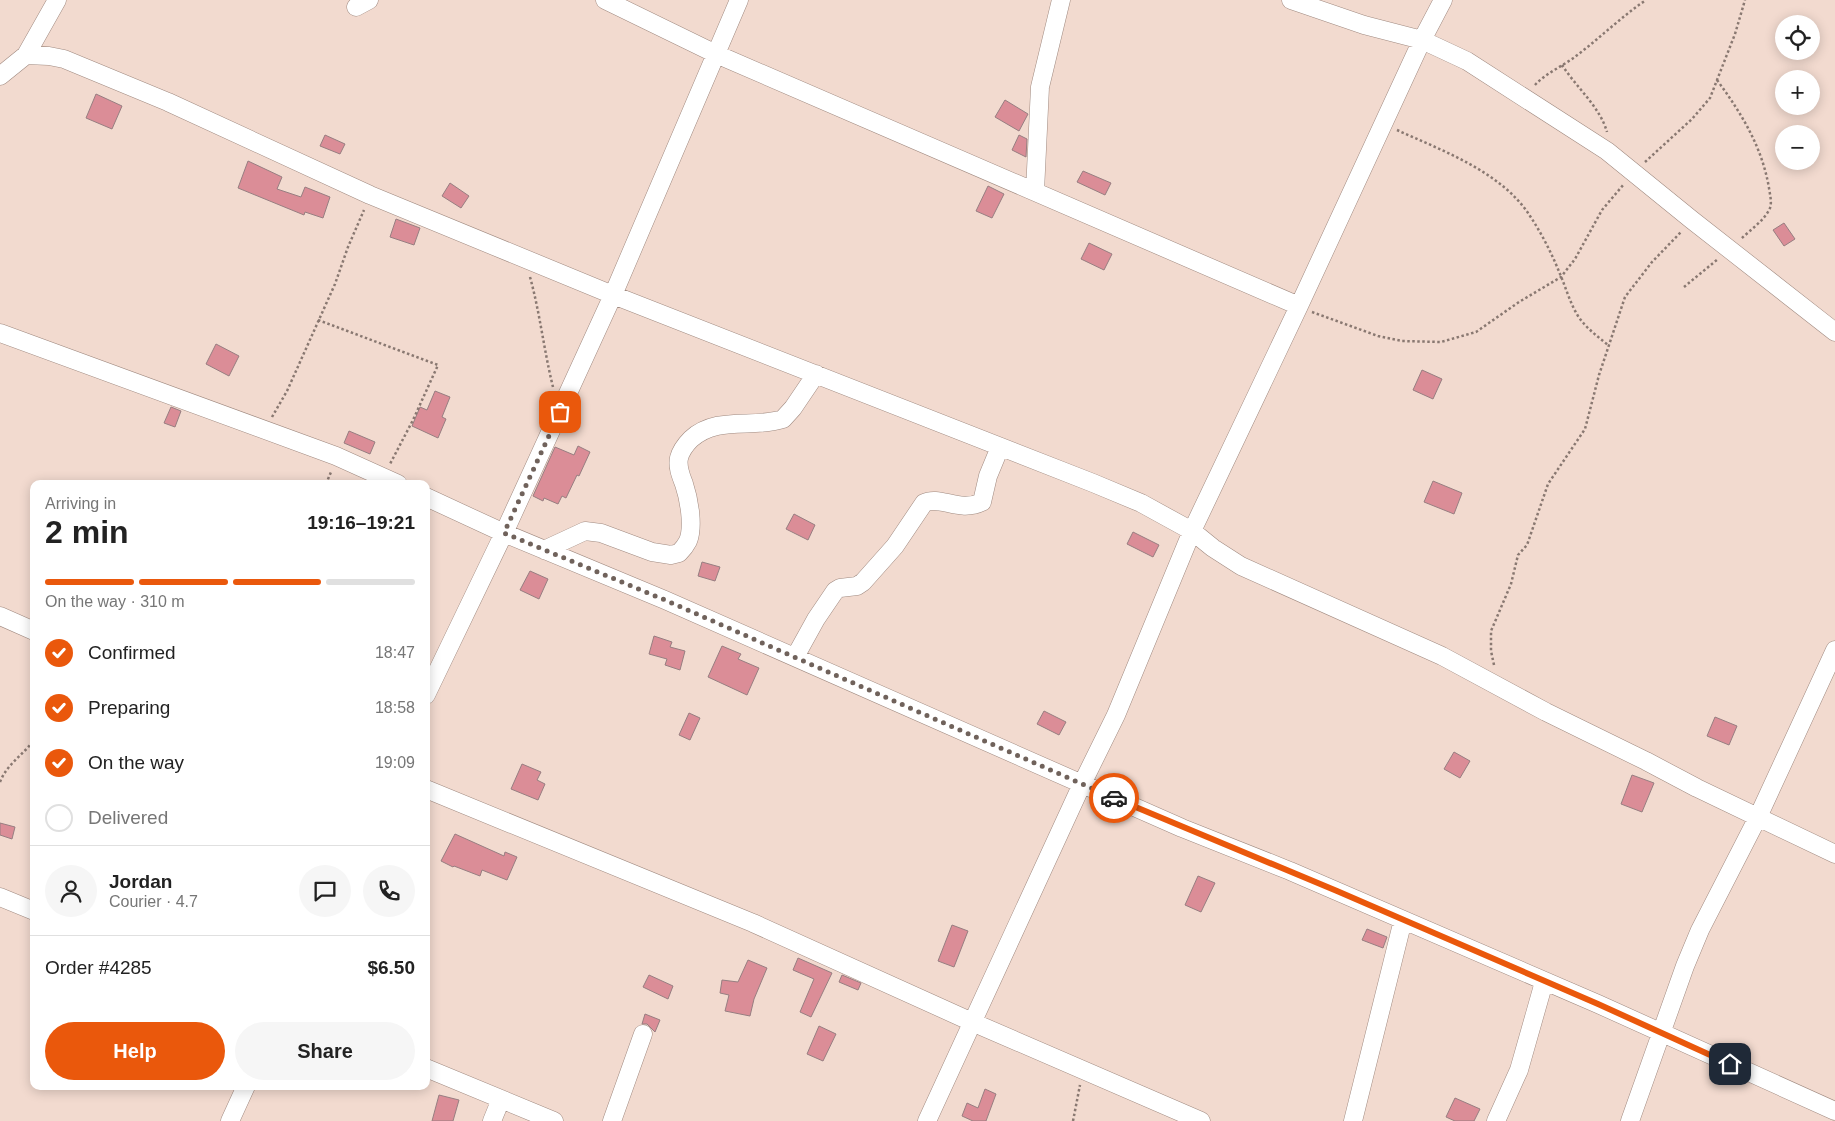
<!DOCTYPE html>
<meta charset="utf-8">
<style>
:root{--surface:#fff;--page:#f6f6f6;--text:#222;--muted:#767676;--line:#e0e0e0;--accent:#ea580c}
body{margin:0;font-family:Helvetica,sans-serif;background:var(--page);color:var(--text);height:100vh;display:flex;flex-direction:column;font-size:19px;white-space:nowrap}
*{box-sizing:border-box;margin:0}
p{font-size:16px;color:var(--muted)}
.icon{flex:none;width:28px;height:28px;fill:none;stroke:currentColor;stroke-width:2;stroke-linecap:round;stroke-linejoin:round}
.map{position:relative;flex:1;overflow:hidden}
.sheet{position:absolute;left:30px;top:480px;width:400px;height:610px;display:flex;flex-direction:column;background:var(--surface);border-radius:10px;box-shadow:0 2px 12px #0003}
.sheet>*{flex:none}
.tools{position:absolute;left:1775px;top:15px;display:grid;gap:10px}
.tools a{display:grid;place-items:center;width:45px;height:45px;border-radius:50%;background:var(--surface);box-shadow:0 2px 12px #0003;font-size:25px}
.pin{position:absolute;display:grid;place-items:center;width:42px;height:42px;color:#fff;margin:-21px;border-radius:10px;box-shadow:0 2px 8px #0006}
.courier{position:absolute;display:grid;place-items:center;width:50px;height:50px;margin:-25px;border:4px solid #ea580c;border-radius:50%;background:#fff;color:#222;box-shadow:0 1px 6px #0007}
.head em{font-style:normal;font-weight:600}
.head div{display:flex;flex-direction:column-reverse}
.head{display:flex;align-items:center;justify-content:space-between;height:85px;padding:0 15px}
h1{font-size:32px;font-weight:600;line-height:38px}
.bar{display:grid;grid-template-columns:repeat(4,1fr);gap:8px 5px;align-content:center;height:60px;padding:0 15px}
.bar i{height:6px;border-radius:4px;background:var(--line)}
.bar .current{background:var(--accent)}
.bar p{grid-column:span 4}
.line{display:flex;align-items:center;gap:12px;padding:0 15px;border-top:1px solid var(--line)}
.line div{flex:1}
.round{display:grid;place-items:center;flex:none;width:52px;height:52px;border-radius:26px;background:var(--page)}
ol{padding:0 15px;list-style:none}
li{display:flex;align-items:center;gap:15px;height:55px}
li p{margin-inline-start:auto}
li .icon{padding:5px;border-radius:50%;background:var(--accent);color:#fff;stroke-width:4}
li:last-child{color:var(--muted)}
li i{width:28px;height:28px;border:2px solid var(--line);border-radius:50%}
.action{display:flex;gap:10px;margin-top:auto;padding:10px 15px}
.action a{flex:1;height:58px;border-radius:30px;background:var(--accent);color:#fff;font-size:20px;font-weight:600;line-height:58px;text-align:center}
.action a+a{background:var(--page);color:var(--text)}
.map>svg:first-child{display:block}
.building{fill:#db8d97;stroke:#977e81}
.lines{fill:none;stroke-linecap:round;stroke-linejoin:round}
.minor-casing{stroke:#a08a80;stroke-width:19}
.path{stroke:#897871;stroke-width:2.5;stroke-dasharray:2.5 2.5;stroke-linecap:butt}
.minor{stroke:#fff;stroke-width:18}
.done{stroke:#70625b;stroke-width:5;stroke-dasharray:0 9}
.route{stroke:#ea580c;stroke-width:6}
</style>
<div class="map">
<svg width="1835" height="1121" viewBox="0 0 1835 1121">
<rect width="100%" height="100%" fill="#f2dacf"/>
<path class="building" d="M96,94L122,106L112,129L86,118Z
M1005,100L1028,114L1019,131L995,117Z
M325,135L345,144L340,154L320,146Z
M1019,135L1027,139L1026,157L1012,150Z
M248,161L282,177L277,189L301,197L305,187L330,197L323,218L305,212L304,215L238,188Z
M1083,171L1111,183L1105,195L1077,182Z
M450,183L469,196L461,208L442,196Z
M988,186L1004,194L992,218L976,211Z
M396,219L420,228L414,245L390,237Z
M1784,223L1795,239L1784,246L1773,230Z
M1089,243L1112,254L1104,270L1081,259Z
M216,344L239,356L229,376L206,364Z
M1422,370L1442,379L1433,399L1413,390Z
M435,391L450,397L442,417L446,419L438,438L412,426L420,407L427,410Z
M171,407L181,411L175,427L164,423Z
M349,431L375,442L370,454L344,443Z
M578,446L590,452L579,476L577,475L566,498L562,496L558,504L544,498L543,501L533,496L555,447L574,455Z
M1433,481L1462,493L1454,514L1424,502Z
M794,514L815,525L808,540L786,529Z
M1133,532L1159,545L1153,557L1127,544Z
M702,562L720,567L715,581L698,576Z
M530,571L548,579L539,599L520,590Z
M654,636L672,642L670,647L685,651L680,670L665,665L667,659L649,654Z
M722,646L741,654L738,659L759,668L747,695L708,677Z
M1044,711L1066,722L1059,735L1037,724Z
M689,713L700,718L690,740L679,735Z
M1715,717L1737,726L1729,745L1707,736Z
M1454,752L1470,761L1460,778L1444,769Z
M522,764L541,772L537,780L545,784L538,800L511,789Z
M1632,775L1654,783L1642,812L1621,804Z
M0,823L15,827L12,839L0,835Z
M455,834L504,856L505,852L517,857L507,880L482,870L480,876L454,866L453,867L441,861Z
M1198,876L1215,883L1201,912L1185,905Z
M952,925L968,931L954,967L938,961Z
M1367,929L1387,937L1383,948L1362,940Z
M798,958L832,973L811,1017L800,1012L814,979L793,970Z
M748,960L767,968L754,999L750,1016L725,1011L729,995L720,993L722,980L738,982Z
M649,975L673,986L668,999L643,987Z
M842,975L861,983L858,990L839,982Z
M645,1014L660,1020L655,1032L647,1024H642Z
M819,1026L836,1034L823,1061L807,1054Z
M985,1089L996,1094L986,1121H973L962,1116L967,1103L978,1108Z
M439,1095L459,1100L453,1121H432Z
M1455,1098L1480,1109L1474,1121H1455L1446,1117Z"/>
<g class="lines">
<g class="minor-casing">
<path id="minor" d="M605,0L716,54L1299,306
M1291,0L1364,25L1422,40L1467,61L1607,151L1692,220L1835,332
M356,7L369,0
M26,55L49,56L64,59L168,102L370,195L613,295L1093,483L1141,503L1192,531L1213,548L1241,566L1442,656L1546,712L1646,761L1697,788L1835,854
M0,76L26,55L57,0
M1035,191L1040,87L1061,0
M0,333L336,456L398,484
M426,497L504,533L665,600L1182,828L1290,871L1598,1004L1835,1111
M544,550L585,531L601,533L652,552L671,555L679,553C682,550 686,545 688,541C694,526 689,499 684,484C681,476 677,467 679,458C681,450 686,444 691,439C717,415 753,429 783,419L793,408L816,374
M0,616L34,631
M795,657L816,619L835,591L840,588L857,586L863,582L895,546L924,503C940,495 959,513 982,502L988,476L1000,447
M426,695L504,533L613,295L739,0
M426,789L753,923L972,1022L1201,1121
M0,897L34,911
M426,1068L554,1121
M230,1121L246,1086
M492,1121L501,1099
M612,1121L643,1034
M927,1121L1082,784L1116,715L1192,531L1299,306L1422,40L1443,0
M1353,1121L1403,920
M1496,1121L1519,1070L1544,982
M1630,1121L1685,966L1700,930L1758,817L1835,650"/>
</g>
<path class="path" d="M1562,65C1576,87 1600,107 1607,132
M1717,80C1742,114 1762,147 1769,188C1770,195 1772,202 1770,208C1765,220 1750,230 1741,239
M1535,85C1546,73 1563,66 1576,56C1600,38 1621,17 1646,0
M1397,130C1443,151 1502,172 1530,216C1542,234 1552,254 1560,274C1566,288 1570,303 1578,316C1586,328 1597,336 1608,345
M1645,162L1692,119L1710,98L1735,34L1745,0
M530,277C540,313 544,351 553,387
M1684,287L1718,259
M1312,312L1378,336L1402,341L1441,342L1476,332L1519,302L1561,277L1575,259L1602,210L1624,184
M318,320L438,365L413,420L390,464
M272,417L287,391L335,284L348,247L364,210
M326,484L331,472
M1494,665L1491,651V631L1511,584L1518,555L1527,545L1548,484L1585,429L1599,375L1625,297L1652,262L1681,232
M0,782C7,764 23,755 34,740
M1073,1121L1080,1085"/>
<use href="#minor" class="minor"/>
</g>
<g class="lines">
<path class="done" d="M560,412L504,533L665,600L1114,798"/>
<path class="route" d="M1114,798L1337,891L1598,1004L1730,1064"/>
</g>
</svg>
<div class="tools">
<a><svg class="icon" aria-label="locate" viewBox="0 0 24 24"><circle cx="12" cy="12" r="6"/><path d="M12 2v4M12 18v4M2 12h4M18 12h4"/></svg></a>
<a>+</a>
<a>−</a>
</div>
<div class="pin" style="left:560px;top:412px;background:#ea580c"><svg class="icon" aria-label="bag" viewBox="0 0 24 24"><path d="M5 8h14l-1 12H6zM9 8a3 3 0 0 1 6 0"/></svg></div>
<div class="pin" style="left:1730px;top:1064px;background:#1f2937"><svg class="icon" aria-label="home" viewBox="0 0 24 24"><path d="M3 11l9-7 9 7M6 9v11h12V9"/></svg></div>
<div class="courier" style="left:1114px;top:798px"><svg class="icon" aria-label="car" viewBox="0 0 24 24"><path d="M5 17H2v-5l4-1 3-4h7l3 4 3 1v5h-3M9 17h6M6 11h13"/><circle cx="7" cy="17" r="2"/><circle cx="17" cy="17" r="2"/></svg></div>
<section class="sheet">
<div class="head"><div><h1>2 min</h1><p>Arriving in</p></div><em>19:16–19:21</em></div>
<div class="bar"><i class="current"></i><i class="current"></i><i class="current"></i><i></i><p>On the way · 310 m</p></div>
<ol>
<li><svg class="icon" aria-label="check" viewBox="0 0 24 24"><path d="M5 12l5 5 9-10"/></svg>Confirmed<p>18:47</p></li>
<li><svg class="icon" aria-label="check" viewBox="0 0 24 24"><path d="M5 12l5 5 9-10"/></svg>Preparing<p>18:58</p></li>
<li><svg class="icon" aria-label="check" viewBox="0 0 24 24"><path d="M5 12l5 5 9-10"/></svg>On the way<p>19:09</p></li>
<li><i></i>Delivered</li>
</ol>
<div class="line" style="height:90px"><a class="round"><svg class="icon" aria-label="person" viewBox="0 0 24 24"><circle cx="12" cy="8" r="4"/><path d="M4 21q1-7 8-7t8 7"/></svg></a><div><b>Jordan</b><p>Courier · 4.7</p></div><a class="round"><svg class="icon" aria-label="chat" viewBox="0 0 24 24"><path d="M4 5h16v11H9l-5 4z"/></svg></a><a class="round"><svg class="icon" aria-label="phone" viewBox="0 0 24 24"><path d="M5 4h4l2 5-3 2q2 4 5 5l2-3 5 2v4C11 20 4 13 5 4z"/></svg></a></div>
<div class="line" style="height:65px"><div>Order #4285</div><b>$6.50</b></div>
<div class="action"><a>Help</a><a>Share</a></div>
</section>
</div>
